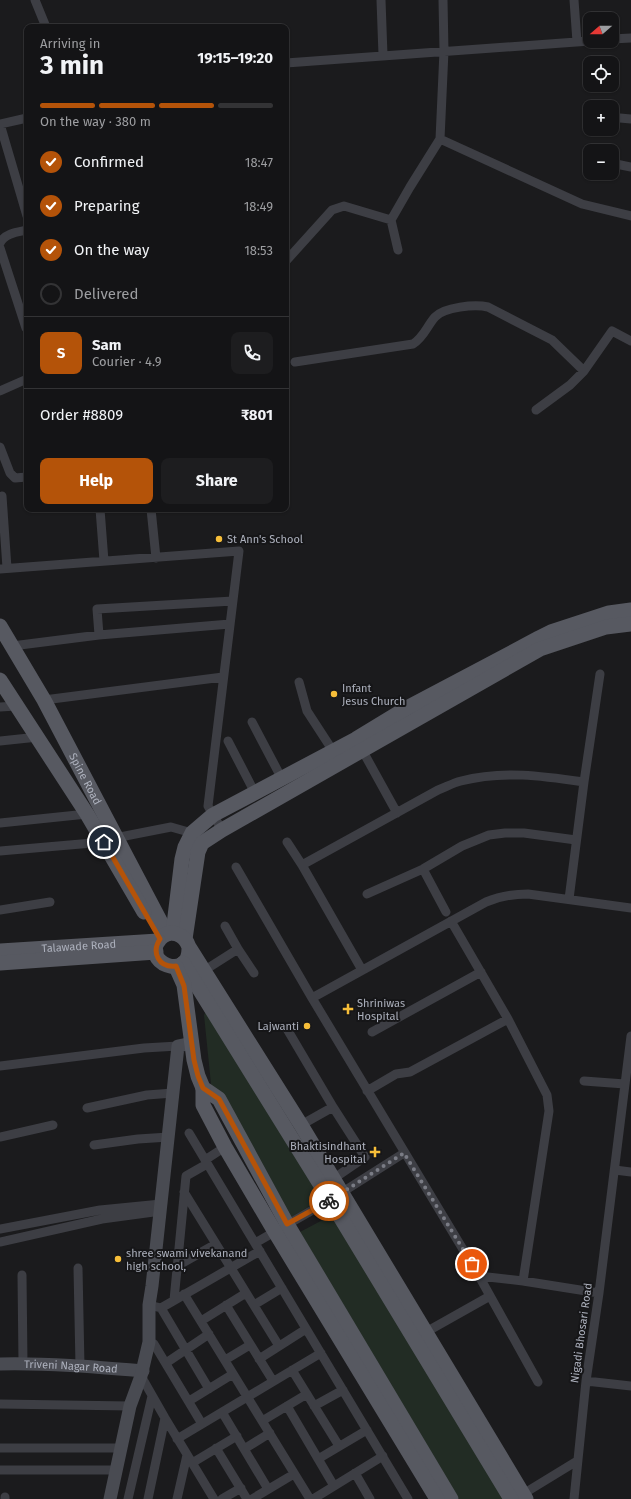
<!DOCTYPE html>
<meta charset="utf-8">
<style>
:root{--surface:#141416;--page:#1d1d1f;--text:#f1f3f6;--muted:#9d9ea1;--line:#333335;--accent:#b45309}
body{margin:0;font-family:"Fira Sans",sans-serif;background:var(--page);color:var(--text);height:100vh;display:flex;flex-direction:column;font-size:15px;white-space:nowrap}
*{box-sizing:border-box;margin:0}
p{font-size:13px;color:var(--muted)}
.icon{flex:none;width:22px;height:22px;fill:none;stroke:currentColor;stroke-width:2;stroke-linecap:round;stroke-linejoin:round}
.map{position:relative;flex:1;overflow:hidden}
.drawer{position:absolute;left:24px;top:24px;width:265px;height:488px;display:flex;flex-direction:column;background:var(--surface);border-radius:8px;box-shadow:0 1px 3px #0004,0 0 0 1px var(--line)}
.drawer>*{flex:none}
.needle{width:26px;rotate:250deg}
.fabs{position:absolute;left:583px;top:12px;display:grid;gap:8px}
.fabs a{display:grid;place-items:center;width:36px;height:36px;border-radius:8px;background:var(--surface);box-shadow:0 1px 3px #0004,0 0 0 1px var(--line);font-size:20px}
.pin{position:absolute;display:grid;place-items:center;width:34px;height:34px;color:#fff;margin:-17px;border:2px solid #fff;border-radius:50%;box-shadow:0 1px 4px #0007}
.courier{position:absolute;display:grid;place-items:center;width:40px;height:40px;margin:-20px;border:3px solid #b45309;border-radius:50%;background:#fff;color:#222;box-shadow:0 1px 5px #0007}
.summary em{font-style:normal;font-weight:700}
.summary div{display:flex;flex-direction:column-reverse}
.summary{display:flex;align-items:center;justify-content:space-between;height:68px;padding:0 16px}
h1{font-size:26px;font-weight:700;line-height:30px}
.bar{display:grid;grid-template-columns:repeat(4,1fr);gap:6px 4px;align-content:center;height:48px;padding:0 16px}
.bar i{height:5px;border-radius:3px;background:var(--line)}
.bar .selected{background:var(--accent)}
.bar p{grid-column:span 4}
.line{display:flex;align-items:center;gap:10px;padding:0 16px;border-top:1px solid var(--line)}
.line div{flex:1}
.round{display:grid;place-items:center;flex:none;width:42px;height:42px;border-radius:8px;background:var(--page)}
ol{padding:0 16px;list-style:none}
li{display:flex;align-items:center;gap:12px;height:44px}
li p{margin-inline-start:auto}
li .icon{padding:4px;border-radius:50%;background:var(--accent);color:#fff;stroke-width:4}
li:last-child{color:var(--muted)}
li i{width:22px;height:22px;border:2px solid var(--line);border-radius:50%}
.button{display:flex;gap:8px;margin-top:auto;padding:8px 16px}
.button a{flex:1;height:46px;border-radius:8px;background:var(--accent);color:#fff;font-size:16px;font-weight:700;line-height:46px;text-align:center}
.button a+a{background:var(--page);color:var(--text)}
.map>svg:first-child{display:block}
.green{fill:#222c24}
.lines{fill:none;stroke-linecap:round;stroke-linejoin:round}
.street{stroke:#3d3e44;stroke-width:9}
.secondary{stroke:#494b52;stroke-width:13}
.primary{stroke:#575961;stroke-width:15}
.done{stroke:#7a7c85;stroke-width:4;stroke-dasharray:0 7.2}
.route{stroke:#b45309;stroke-width:5}
.poi-dot{fill:#f7be39;stroke:#161618;stroke-width:1.5}
.labels{text-anchor:middle;stroke-width:4;stroke-linejoin:round;paint-order:stroke}
.poi-label{font-size:11px;fill:#adb1bd;stroke:#161618;text-anchor:start}
.street-label{font-size:11px;fill:#adb1bd;stroke:#161618}
</style>
<div class="map">
<svg width="631" height="1499" viewBox="0 0 631 1499">
<rect width="100%" height="100%" fill="#1b1b1d"/>
<path class="green" d="M207,1009L323,1198L290,1218L211,1084L204,1015Z
M332,1215L506,1499H459L300,1232Z"/>
<g class="lines">
<path class="street" d="M35,0L46,27
M381,0L383,55
M574,0L577,42
M612,39L631,38
M286,63L590,41
M620,118L631,119
M0,124L27,216
M0,124L27,118
M440,139L582,204L631,216
M616,164L631,167
M0,243C5,233 18,232 27,230
M0,248L26,328
M398,250L391,220L410,187L440,139L444,51L443,0
M286,261L332,210L344,206L391,220
M295,362L413,344C424,337 427,326 435,317C444,307 475,304 488,307L552,340L584,371L612,331L631,341
M0,391L27,379
M536,410L570,385L584,371
M0,447L10,473L15,478L27,477
M2,496L7,568
M100,509L104,561
M151,509L156,558
M0,569L239,551L208,806L222,830
M99,635L97,609L233,601
M12,646L99,635L230,624
M299,682L307,711L333,751
M44,700L223,677
M0,707L16,706
M252,722L282,779
M0,741L38,737
M228,741L255,793
M360,746L397,813
M0,823L87,814
M115,838L171,827L192,833L194,835
M287,842L302,865L362,970
M0,851L104,842
M302,865L438,790C446,787 453,783 461,781C502,770 543,776 584,782
M236,867L312,998L479,1276L538,1382
M423,869L446,912
M367,894L423,869L462,846L489,835L505,833H524L576,840
M569,899L584,782L600,674
M0,910L50,902
M451,921L508,1019L547,1095L549,1111L523,1281
M238,949L254,973
M205,970L238,949L225,926
M312,998L486,902C500,896 513,894 528,894L631,908
M287,1029L333,1107
M372,1032L481,972
M0,1066L144,1048L178,1046
M584,1081L625,1084
M367,1091L396,1074L410,1072L508,1019
M87,1108L147,1095L173,1093
M301,1125L333,1107L365,1157L333,1179
M189,1133L408,1499
M0,1137L53,1125
M94,1145L138,1139L169,1137
M205,1160L225,1147
M615,1170L631,1172
M184,1192L279,1346
M0,1229L100,1210L161,1204
M0,1242L102,1219L161,1211
M255,1243L330,1200L404,1153
M177,1266L216,1244
M78,1268L80,1366
M22,1275L23,1363
M479,1276L523,1281L599,1293
M184,1294L310,1499
M174,1300L186,1176L207,1164
M149,1305L161,1308L260,1251
M226,1305L273,1381
M254,1305L282,1288
M161,1308L209,1389
M201,1321L246,1293
M426,1332L490,1296
M149,1342L154,1344L202,1424
M259,1359L306,1329
M225,1360L250,1345
M166,1363L209,1334
M292,1370L339,1446
M141,1376L165,1418L214,1499
M586,1381L631,1386
M189,1401L233,1374
M0,1404L130,1406
M287,1406L334,1486
M314,1406L343,1390
M222,1412L268,1489
M262,1421L307,1394
M177,1439L321,1353
M0,1448H120
M216,1448L247,1499
M244,1449L270,1433
M318,1459L367,1430
M192,1463L237,1436
M0,1470H116
M355,1473L370,1499
M523,1494L577,1461
M5,1499V1497
M128,1499L152,1396
M148,1499L165,1418
M177,1499L187,1455
M222,1499L241,1488
M252,1499L294,1474
M313,1499L383,1456
M574,1499L586,1381L599,1293L631,1036"/>
<g class="secondary">
<path id="s1" d="M0,1364C48,1363 95,1367 143,1371"/>
<path d="M110,1499L130,1406L141,1376L149,1342V1305L152,1286L178,1046L192,1043"/>
</g>
<g class="primary">
<path id="s2" d="M0,626L44,700L167,934"/>
<path d="M0,680L87,814L144,912"/>
<path d="M173,933L182,859L185,847L192,833L213,815L356,739L407,708L539,638L551,632L609,613L631,610"/>
<path d="M185,939L198,852L202,843L222,830L540,649L606,627L631,624"/>
<path d="M189,947C190,984 139,961 160,939C170,927 185,935 189,947L301,1125L526,1499"/>
<path id="s3" d="M0,951L158,941"/>
<path d="M0,963L156,952"/>
<path d="M183,963L330,1200L511,1499"/>
<path d="M176,967L184,985L194,1060L198,1076L203,1088L219,1099L287,1224L451,1499"/>
<path d="M203,1088V1105L225,1147L275,1232L437,1499"/>
</g>
</g>
<g class="lines">
<path class="done" d="M329,1201L404,1153L472,1264"/>
<path class="route" d="M104,842L160,939C151,953 159,968 176,966L184,986L194,1060L198,1076L203,1088L219,1099L287,1224L329,1201"/>
</g>
<g class="poi-dot">
<circle cx="219" cy="539" r="4"/>
<circle cx="334" cy="694" r="4"/>
<path d="M346 1003h4v4h4v4h-4v4h-4v-4h-4v-4h4z"/>
<circle cx="307" cy="1026" r="4"/>
<path d="M373 1146h4v4h4v4h-4v4h-4v-4h-4v-4h4z"/>
<circle cx="118" cy="1259" r="4"/>
</g>
<g class="labels">
<g class="poi-label">
<text x="227" y="543">St Ann's School</text>
<text x="342" y="692">Infant<tspan x="342" dy="13">Jesus Church</tspan></text>
<text x="357" y="1007">Shriniwas<tspan x="357" dy="13">Hospital</tspan></text>
<text x="299" y="1030" text-anchor="end">Lajwanti</text>
<text x="366" y="1150" text-anchor="end">Bhaktisindhant<tspan x="366" dy="13">Hospital</tspan></text>
<text x="126" y="1257">shree swami vivekanand<tspan x="126" dy="13">high school,</tspan></text>
</g>
<g class="street-label">
<text dy="4" stroke="none"><textPath href="#s2" startOffset="175">Spine Road</textPath></text>
<text dy="4" stroke="none"><textPath href="#s3" startOffset="79">Talawade Road</textPath></text>
<text transform="translate(581 1333) rotate(-82)" y="4">Nigadi Bhosari Road</text>
<text dy="4" stroke="none"><textPath href="#s1" startOffset="71">Triveni Nagar Road</textPath></text>
</g>
</g>
</svg>
<div class="fabs">
<a><svg class="needle" viewBox="-14 -14 28 28"><path d="M0-13l5 13h-10z" fill="#e53935"/><path d="M0 13l5-13h-10z" fill="#9d9ea1"/></svg></a>
<a><svg class="icon" aria-label="locate" viewBox="0 0 24 24"><circle cx="12" cy="12" r="6"/><path d="M12 2v4M12 18v4M2 12h4M18 12h4"/></svg></a>
<a>+</a>
<a>−</a>
</div>
<div class="pin" style="left:472px;top:1264px;background:#ea580c"><svg class="icon" aria-label="bag" viewBox="0 0 24 24"><path d="M5 8h14l-1 12H6zM9 8a3 3 0 0 1 6 0"/></svg></div>
<div class="pin" style="left:104px;top:842px;background:#1f2937"><svg class="icon" aria-label="home" viewBox="0 0 24 24"><path d="M3 11l9-7 9 7M6 9v11h12V9"/></svg></div>
<div class="courier" style="left:329px;top:1201px"><svg class="icon" aria-label="bike" viewBox="0 0 24 24"><circle cx="6" cy="16" r="4"/><circle cx="18" cy="16" r="4"/><path d="M6 16l4-8h5l3 8M10 8l3 8H6M13 5h3"/></svg></div>
<section class="drawer">
<div class="summary"><div><h1>3 min</h1><p>Arriving in</p></div><em>19:15–19:20</em></div>
<div class="bar"><i class="selected"></i><i class="selected"></i><i class="selected"></i><i></i><p>On the way · 380 m</p></div>
<ol>
<li><svg class="icon" aria-label="check" viewBox="0 0 24 24"><path d="M5 12l5 5 9-10"/></svg>Confirmed<p>18:47</p></li>
<li><svg class="icon" aria-label="check" viewBox="0 0 24 24"><path d="M5 12l5 5 9-10"/></svg>Preparing<p>18:49</p></li>
<li><svg class="icon" aria-label="check" viewBox="0 0 24 24"><path d="M5 12l5 5 9-10"/></svg>On the way<p>18:53</p></li>
<li><i></i>Delivered</li>
</ol>
<div class="line" style="height:72px"><b class="round" style="background:var(--accent);color:#fff">S</b><div><b>Sam</b><p>Courier · 4.9</p></div><a class="round"><svg class="icon" aria-label="phone" viewBox="0 0 24 24"><path d="M5 4h4l2 5-3 2q2 4 5 5l2-3 5 2v4C11 20 4 13 5 4z"/></svg></a></div>
<div class="line" style="height:52px"><div>Order #8809</div><b>₹801</b></div>
<div class="button"><a>Help</a><a>Share</a></div>
</section>
</div>
